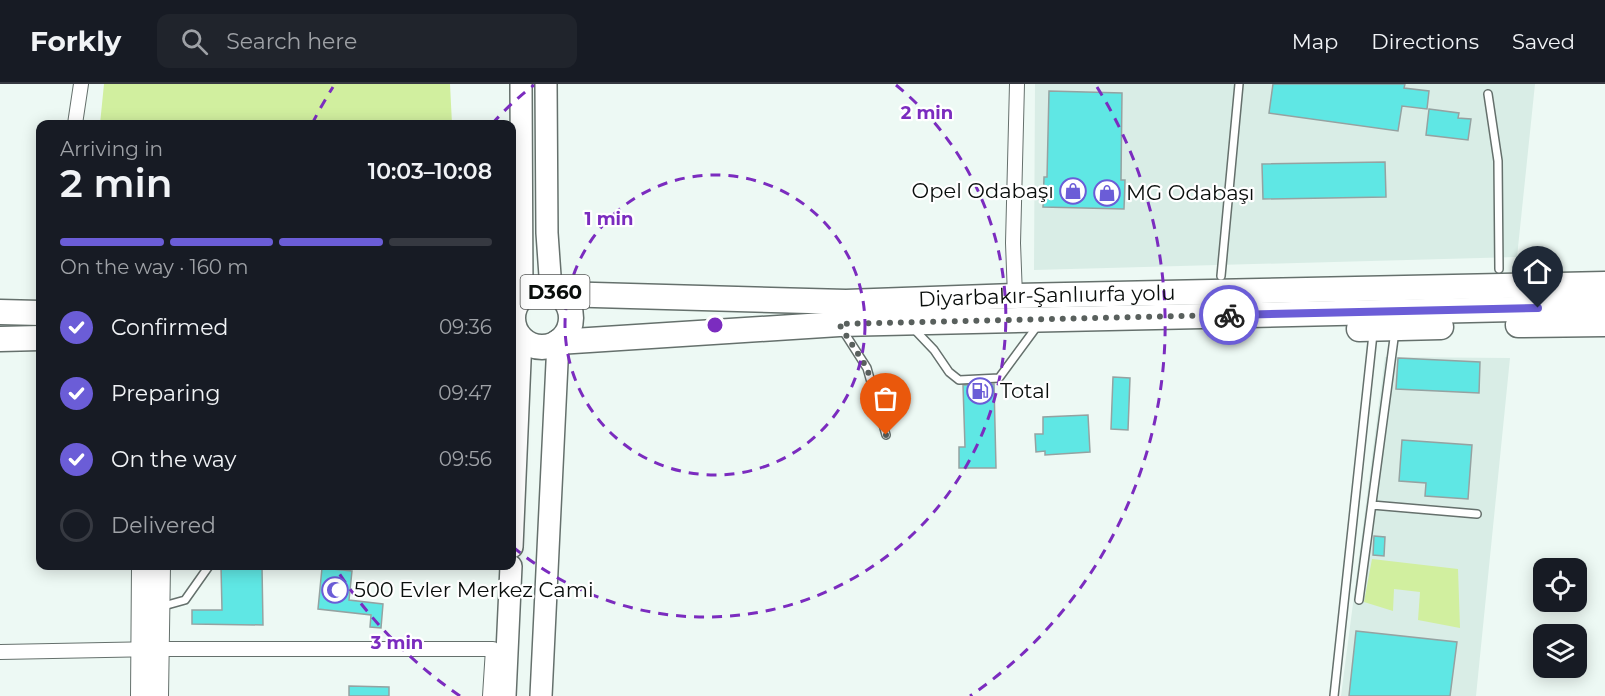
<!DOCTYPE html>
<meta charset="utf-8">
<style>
:root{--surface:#171b24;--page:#20242c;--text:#f1f3f6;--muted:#9ea1a6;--line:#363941;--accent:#6b5dd7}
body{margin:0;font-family:Montserrat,sans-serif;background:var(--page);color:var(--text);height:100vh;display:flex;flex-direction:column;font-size:22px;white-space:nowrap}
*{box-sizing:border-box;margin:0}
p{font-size:20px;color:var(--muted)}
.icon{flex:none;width:33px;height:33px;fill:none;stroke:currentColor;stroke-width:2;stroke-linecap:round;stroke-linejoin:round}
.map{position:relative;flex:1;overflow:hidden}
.sheet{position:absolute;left:36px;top:36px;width:480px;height:450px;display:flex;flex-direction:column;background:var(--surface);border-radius:12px;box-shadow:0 3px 15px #0003}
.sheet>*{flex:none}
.buttons{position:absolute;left:1533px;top:474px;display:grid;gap:12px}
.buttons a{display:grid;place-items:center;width:54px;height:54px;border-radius:12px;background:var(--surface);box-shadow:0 3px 15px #0003;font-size:30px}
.pin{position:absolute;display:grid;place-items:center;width:51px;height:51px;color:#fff;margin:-62px -26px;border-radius:50% 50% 50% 0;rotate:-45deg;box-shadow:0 0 6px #0007}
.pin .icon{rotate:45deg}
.courier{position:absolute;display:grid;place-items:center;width:60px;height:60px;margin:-30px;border:4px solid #6b5dd7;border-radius:50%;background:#fff;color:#222;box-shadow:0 2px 8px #0007}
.summary em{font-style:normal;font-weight:600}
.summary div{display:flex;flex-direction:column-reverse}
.summary{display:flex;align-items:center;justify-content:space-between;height:102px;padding:0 24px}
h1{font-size:39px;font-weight:600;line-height:45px}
.bar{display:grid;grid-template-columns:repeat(4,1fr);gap:9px 6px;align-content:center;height:72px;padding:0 24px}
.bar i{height:8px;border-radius:4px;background:var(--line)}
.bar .on{background:var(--accent)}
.bar p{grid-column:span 4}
ol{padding:0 24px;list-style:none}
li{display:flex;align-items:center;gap:18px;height:66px}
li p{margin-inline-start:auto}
li .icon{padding:6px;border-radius:50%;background:var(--accent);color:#fff;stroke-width:4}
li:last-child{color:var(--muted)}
li i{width:33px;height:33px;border:3px solid var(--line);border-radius:50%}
header{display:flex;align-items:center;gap:36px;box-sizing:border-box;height:84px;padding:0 30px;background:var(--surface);border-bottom:2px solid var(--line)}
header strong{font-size:28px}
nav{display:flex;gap:33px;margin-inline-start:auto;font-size:21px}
.search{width:420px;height:54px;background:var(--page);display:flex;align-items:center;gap:15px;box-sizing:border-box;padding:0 21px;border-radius:12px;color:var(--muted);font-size:22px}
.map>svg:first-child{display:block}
.built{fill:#d9ede6}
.green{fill:#d1ef9f}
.building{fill:#5fe7e4;stroke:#95a2a1;stroke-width:1.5}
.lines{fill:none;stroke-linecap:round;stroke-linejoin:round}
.lane-casing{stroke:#65706c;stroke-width:10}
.street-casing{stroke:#65706c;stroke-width:16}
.secondary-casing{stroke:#65706c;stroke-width:22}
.primary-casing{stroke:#65706c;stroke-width:24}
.highway-casing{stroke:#65706c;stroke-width:27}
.lane{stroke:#fff;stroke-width:7}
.street{stroke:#fff;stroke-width:14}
.secondary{stroke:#fff;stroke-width:20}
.primary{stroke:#fff;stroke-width:21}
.highway{stroke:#fff;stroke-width:24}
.done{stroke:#59605d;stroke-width:6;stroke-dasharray:0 10.8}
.route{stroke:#6b5dd7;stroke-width:8}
.ring{fill:none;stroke:#7b2cbf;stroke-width:3;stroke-dasharray:10 8}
.labels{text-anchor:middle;stroke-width:4.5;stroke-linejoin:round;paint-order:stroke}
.shield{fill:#fff;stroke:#545655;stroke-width:1.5}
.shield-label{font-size:20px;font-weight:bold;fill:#0a0e0c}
.poi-label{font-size:21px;fill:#0a0e0c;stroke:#fff;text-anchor:start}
.street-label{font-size:21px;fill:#0a0e0c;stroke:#fff}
.centre{fill:#7b2cbf;stroke:#fff;stroke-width:3}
.ring-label{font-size:18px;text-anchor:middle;font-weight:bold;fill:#7b2cbf;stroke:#fff;stroke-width:4.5;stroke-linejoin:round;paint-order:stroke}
</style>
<header>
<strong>Forkly</strong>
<div class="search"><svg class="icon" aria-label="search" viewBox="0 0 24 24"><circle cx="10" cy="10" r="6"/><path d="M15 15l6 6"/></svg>Search here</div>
<nav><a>Map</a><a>Directions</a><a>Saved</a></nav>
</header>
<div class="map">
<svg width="1605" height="612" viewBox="0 0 1605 612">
<rect width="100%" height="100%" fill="#edf9f4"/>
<path class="built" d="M1035,0H1535L1517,173L1034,186Z
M1385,273L1510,274L1476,612H1341Z"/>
<path class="green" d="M104,0H450L452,40H100Z
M1372,475L1458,485L1460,544L1418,536L1420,508L1394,505L1393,527L1364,518Z"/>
<path class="building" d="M1273,0H1405L1404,4L1429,7L1427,25L1402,22L1398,47L1269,29Z
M1049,7L1122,9L1121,96H1125L1124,125L1043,123L1044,93H1047Z
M1429,25L1459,29L1458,34L1471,35L1468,56L1426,51Z
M1385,78L1386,113L1263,115L1262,80Z
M1398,274L1480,278L1479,309L1396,305Z
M1113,293L1130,294L1128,346L1111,345Z
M994,300L996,384H959V363H965L963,301Z
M1088,331L1090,368L1045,371V367L1036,368L1035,350H1043V333Z
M1402,356L1472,361L1468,415L1425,412L1426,399L1399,397Z
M1374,452L1385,453L1384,472L1373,471Z
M221,483H262L263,541L192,540V526H222Z
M322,484L352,487L349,516L383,520L381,544L370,543L371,531L318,525Z
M1356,547L1457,558L1450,612H1349Z
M349,602L389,603V612H349Z"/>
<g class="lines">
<g class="lane-casing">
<path id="lane" d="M1488,10L1498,77L1499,185
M1221,192L1239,0
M842,245L867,284L886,351
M914,245L934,266L949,288L959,296L999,294L1038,241
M1372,421L1477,430
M1359,516L1395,247
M160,523L185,516L209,482
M1334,612L1373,250"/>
</g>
<g class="street-casing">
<path id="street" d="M75,40L81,0
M1015,212L1013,159L1017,0
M0,568L158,565H493L490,612"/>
</g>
<g class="secondary-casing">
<path id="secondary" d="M141,612L142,482
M158,612L160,482"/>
</g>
<g class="primary-casing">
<path id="primary" d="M521,0L522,212
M546,0L547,149L551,206
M512,463L521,254
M505,612L511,482
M541,612L558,258"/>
</g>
<g class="highway-casing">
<g id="highway">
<circle cx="542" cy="234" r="29"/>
<path id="s1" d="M559,210L846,218L1015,212L1605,200"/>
<path d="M0,228L40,229"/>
<path d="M1518,241L1605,240"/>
<path d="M1359,245L1441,243"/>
<path d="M0,255L40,254"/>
<path d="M558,258L839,240L1605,223"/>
</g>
</g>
<use href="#lane" class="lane"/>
<use href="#street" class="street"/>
<use href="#secondary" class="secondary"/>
<use href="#primary" class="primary"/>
<use href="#highway" class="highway"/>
</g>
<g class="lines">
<path class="done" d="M886,351L867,284L839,240L1229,231"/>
<path class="route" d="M1229,231L1538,224"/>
</g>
<g class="ring">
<circle cx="715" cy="241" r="150"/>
<path d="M492 40A300 300 0 0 1 534 1M896 1A300 300 0 1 1 512 462"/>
<path d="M460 612A450 450 0 0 1 335 483M312 40A450 450 0 0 1 333 3M1097 3A450 450 0 0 1 970 612"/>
</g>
<defs>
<g id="shop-ring" transform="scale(1.35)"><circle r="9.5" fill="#fff" stroke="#6b5dd7" stroke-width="1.5"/><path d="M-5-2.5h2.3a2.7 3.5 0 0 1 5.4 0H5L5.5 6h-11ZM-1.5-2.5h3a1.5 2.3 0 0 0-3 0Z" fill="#6b5dd7"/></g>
<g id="fuel-ring" transform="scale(1.35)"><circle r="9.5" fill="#fff" stroke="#6b5dd7" stroke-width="1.5"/><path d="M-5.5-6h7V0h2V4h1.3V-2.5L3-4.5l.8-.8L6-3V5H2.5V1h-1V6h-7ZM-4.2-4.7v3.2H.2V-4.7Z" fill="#6b5dd7"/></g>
<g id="mosque-ring" transform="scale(1.35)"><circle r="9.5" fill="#fff" stroke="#6b5dd7" stroke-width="1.5"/><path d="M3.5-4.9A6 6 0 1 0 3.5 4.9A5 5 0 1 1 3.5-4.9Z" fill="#6b5dd7"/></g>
</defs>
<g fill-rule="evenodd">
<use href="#shop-ring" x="1073" y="107"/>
<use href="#shop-ring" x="1107" y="109"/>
<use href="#fuel-ring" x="980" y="307"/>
<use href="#mosque-ring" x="335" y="506"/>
</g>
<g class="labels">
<rect class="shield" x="520.5" y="191" width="69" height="34" rx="4.5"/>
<g class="shield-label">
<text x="555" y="215">D360</text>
</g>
<g class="poi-label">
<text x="1054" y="114" text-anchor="end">Opel Odabaşı</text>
<text x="1126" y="116">MG Odabaşı</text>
<text x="1000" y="314">Total</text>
<text x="354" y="513">500 Evler Merkez Cami</text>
</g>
<g class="street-label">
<text dy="7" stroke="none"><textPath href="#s1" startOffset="488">Diyarbakır-Şanlıurfa yolu</textPath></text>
</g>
</g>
<circle cx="715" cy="241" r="9" class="centre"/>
<g class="ring-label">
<text x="927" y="35">2 min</text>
<text x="609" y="141">1 min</text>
<text x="397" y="565">3 min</text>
</g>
</svg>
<div class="buttons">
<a><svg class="icon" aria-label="locate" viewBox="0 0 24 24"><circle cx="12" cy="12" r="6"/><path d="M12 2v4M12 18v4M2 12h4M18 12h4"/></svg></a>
<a><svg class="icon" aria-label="layers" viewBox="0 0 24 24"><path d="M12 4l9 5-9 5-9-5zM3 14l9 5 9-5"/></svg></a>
</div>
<div class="pin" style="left:886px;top:351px;background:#ea580c"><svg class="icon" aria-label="bag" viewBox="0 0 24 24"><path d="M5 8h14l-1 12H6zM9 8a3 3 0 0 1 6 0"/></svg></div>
<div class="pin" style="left:1538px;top:224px;background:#1f2937"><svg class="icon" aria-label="home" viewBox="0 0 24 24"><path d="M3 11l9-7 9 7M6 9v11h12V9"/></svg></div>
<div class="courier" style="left:1229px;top:231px"><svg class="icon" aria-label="bike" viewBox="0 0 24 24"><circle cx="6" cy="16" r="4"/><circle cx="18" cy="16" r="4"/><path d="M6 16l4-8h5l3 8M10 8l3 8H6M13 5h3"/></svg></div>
<section class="sheet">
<div class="summary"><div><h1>2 min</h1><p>Arriving in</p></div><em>10:03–10:08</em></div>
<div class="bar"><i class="on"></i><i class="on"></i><i class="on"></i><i></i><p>On the way · 160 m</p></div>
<ol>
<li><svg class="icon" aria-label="check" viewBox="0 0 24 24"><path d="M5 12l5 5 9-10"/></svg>Confirmed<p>09:36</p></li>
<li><svg class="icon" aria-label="check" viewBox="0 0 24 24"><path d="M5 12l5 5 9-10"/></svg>Preparing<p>09:47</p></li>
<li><svg class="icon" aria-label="check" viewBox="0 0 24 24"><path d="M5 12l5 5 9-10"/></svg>On the way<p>09:56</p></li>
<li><i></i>Delivered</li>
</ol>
</section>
</div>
